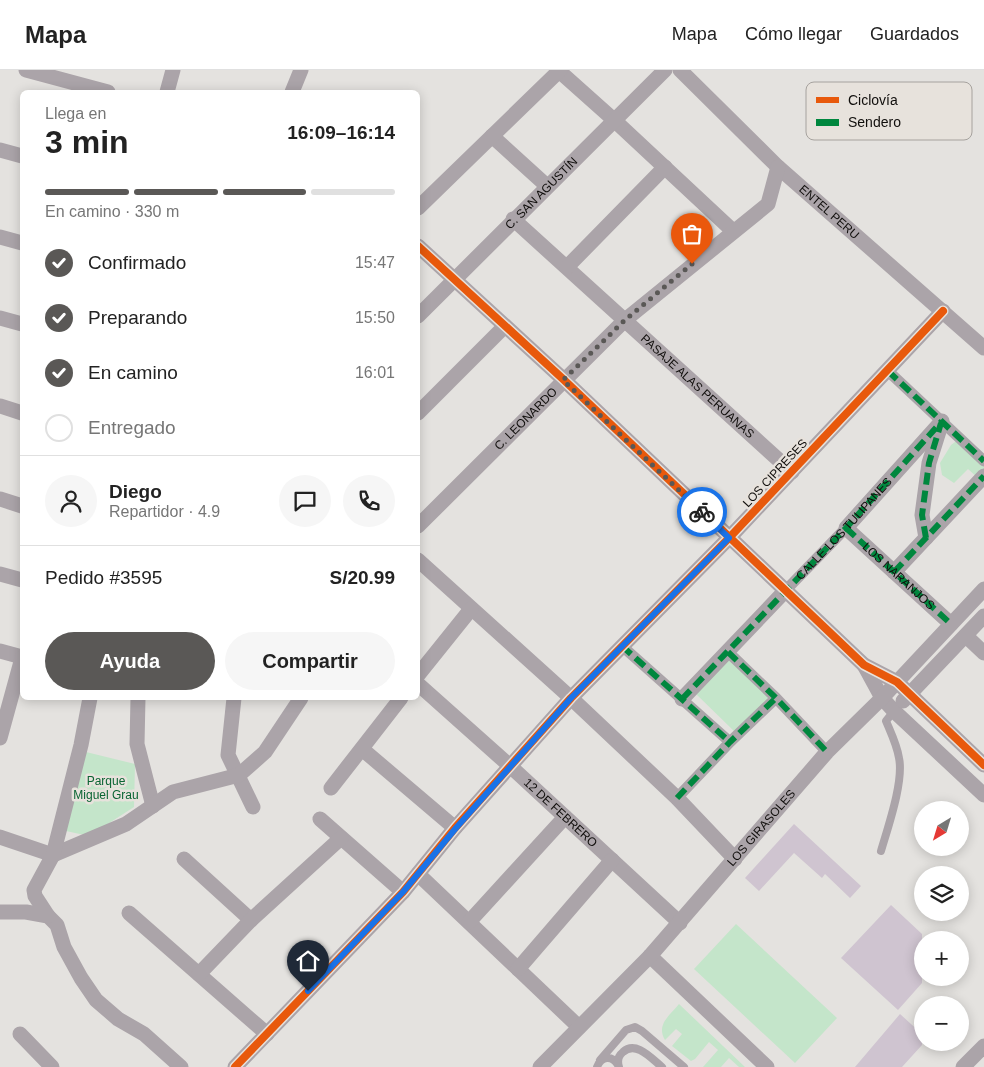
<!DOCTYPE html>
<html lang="es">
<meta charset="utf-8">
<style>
:root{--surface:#fff;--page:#f6f6f6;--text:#222;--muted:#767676;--line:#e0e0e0;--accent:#5a5856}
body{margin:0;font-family:Helvetica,sans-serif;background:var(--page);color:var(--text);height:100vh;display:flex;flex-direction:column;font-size:19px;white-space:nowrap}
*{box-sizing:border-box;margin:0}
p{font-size:16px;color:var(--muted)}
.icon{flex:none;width:28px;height:28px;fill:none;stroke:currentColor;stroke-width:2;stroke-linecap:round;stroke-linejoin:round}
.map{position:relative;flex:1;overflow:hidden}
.drawer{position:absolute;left:20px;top:20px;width:400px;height:610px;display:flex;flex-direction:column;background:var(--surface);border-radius:8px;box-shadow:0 2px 12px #0003}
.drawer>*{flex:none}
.needle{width:32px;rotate:218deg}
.fabs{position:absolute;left:914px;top:731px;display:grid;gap:10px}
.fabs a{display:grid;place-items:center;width:55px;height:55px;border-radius:50%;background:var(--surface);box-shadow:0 2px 12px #0003;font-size:25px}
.pin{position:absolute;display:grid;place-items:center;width:42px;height:42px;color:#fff;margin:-51px -21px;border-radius:50% 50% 50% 0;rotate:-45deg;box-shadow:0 0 5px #0007}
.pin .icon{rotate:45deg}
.courier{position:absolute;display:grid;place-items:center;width:50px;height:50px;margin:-25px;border:4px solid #1a73e8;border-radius:50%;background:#fff;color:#222;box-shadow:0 1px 6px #0007}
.headline em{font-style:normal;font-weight:600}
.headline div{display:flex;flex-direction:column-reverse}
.headline{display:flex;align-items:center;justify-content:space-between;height:85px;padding:0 25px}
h1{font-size:32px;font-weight:600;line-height:38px}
.bar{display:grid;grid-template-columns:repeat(4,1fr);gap:8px 5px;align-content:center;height:60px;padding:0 25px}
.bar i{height:6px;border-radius:4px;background:var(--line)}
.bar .on{background:var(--accent)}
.bar p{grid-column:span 4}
.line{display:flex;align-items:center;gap:12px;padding:0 25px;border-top:1px solid var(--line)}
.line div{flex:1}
.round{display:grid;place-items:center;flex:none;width:52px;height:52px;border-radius:26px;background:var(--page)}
ol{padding:0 25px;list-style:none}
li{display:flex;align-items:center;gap:15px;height:55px}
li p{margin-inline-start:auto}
li .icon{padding:5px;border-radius:50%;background:var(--accent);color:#fff;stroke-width:4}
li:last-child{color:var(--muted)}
li i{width:28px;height:28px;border:2px solid var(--line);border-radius:50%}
.primary-button{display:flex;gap:10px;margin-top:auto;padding:10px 25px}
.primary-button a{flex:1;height:58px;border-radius:30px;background:var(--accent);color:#fff;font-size:20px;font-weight:600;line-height:58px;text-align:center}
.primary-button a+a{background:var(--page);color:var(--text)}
header{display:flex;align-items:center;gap:30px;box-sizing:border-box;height:70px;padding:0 25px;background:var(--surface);border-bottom:1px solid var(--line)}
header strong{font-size:24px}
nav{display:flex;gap:28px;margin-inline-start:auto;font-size:18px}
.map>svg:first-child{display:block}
.green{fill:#c4e5ca}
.building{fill:#cfc4d0}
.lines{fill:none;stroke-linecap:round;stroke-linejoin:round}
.service{stroke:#aba4a9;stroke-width:8}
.pedestrian{stroke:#aba4a9;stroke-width:11}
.minor{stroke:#aba4a9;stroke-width:15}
.quiet{stroke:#00873e;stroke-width:6;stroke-dasharray:12 6;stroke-linecap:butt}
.cycleway-casing{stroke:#e7e2dc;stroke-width:11}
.cycleway{stroke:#e8590c;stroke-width:8}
.done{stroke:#5a5856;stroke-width:5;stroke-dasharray:0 9}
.route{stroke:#1a73e8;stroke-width:6}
.labels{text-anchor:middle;stroke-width:5;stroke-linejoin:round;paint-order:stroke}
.street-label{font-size:12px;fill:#100e0c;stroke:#e7e2dc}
.park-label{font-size:12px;fill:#0a6533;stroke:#e7e2dc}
.key{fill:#e7e2dc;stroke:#a6a29e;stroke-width:1}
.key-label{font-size:14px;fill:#100e0c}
</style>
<header>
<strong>Mapa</strong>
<nav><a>Mapa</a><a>Cómo llegar</a><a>Guardados</a></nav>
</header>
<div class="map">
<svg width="984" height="997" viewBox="0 0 984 997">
<rect width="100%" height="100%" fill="#e4e2df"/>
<path class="green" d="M959,369L984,393V404L979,409L968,399L954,413L942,405L940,393L951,375Z
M729,589L769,628L736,663L695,623Z
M86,682L135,694L134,737L89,766L66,761Z
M736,854L837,948L795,993L694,899Z
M679,934L745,997H739L729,988L721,997H703L718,980L709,972L695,989L691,991L672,976L682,964L676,959L665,970C656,955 669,946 679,934Z"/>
<path class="building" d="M794,754L861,816L850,828L825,804L822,808L794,783L759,821L745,808Z
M891,835L922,864V913L898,940L841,888Z
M900,944L922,964V975L902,997H855Z"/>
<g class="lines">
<path class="service" d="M881,781C888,757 904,711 899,688C897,675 891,663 886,651L894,641
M600,990L626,960L635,957L642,961L684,997
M597,997C601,986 612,985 618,995
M619,997C617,991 618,986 623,982C636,970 652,989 662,997"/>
<path class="pedestrian" d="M888,301L984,391
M785,521L846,458
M622,576L730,672
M728,582L776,628L827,682
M677,728L730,672L776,628"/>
<g class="minor">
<path d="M26,0L108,22"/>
<path id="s1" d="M680,0L778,97L984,278"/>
<path d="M559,1L614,50L733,161"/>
<path d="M167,22L173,0"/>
<path d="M292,22L301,0"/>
<path d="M492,66L547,116"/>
<path d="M0,80L22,86"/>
<path d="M418,138L560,0"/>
<path id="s2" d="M513,149L792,402"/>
<path d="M0,167L22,173"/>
<path d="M418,176L563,309L864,595L897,612L984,695"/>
<path d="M567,197L665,97"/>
<path id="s3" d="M418,246L665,0"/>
<path d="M0,248L22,254"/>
<path d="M0,336L22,343"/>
<path d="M418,343L505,256"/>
<path id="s4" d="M942,351L846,458L951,554"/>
<path d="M0,429L22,436"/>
<path id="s5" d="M418,456L625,250L768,134L778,97"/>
<path d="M926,468L922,445L929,393L941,355"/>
<path d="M418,490L571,628L677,728L735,789"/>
<path d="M894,502L984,406"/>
<path d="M0,504L22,510"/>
<path d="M966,566L984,583"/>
<path d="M0,581L22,587"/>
<path d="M864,595L882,628L894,641L984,725"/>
<path d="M418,605L471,539"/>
<path id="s6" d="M418,614L510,696L680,853"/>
<path d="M138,628L137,674L153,736"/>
<path d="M234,628L228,685L253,737"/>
<path d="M682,629L785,521"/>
<path d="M903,631L984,546"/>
<path d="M0,668L22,588"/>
<path d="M362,679L455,758"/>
<path d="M331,718L401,628"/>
<path d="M320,749L403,822"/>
<path d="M0,767L53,785L126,754L173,722L239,705L265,682L301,628"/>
<path d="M184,789L251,850"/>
<path d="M418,804L579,957"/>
<path d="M0,842H26L48,846L57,855L64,877L81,908L96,930L118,949L144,964L181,997"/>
<path d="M129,843L267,964"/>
<path d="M48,846L35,826L34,820L53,785L81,675L90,628"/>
<path d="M469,852L565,747"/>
<path d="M650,886L767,997"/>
<path d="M518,899L612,790"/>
<path d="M199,904L251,850L341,768"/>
<path d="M20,964L52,997"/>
<path d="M235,997L403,822L455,758L571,628L729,468L943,241"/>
<path id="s7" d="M540,997L650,886L827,682L882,628L984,519"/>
<path d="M963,997L984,976"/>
</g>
<g class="quiet">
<path d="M888,301L984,391"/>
<path d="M846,458L951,554"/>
<path d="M926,468L922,445L929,393L941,353"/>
<path d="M894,502L984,406"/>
<path d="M622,576L730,672"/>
<path d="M728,582L776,628L827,682"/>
<path id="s8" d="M682,629L846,458L942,351"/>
<path d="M677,728L730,672L776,628"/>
</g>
<g class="cycleway-casing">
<path id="cycleway" d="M418,176L563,309L864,595L897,612L984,695
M235,997L403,822L455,758L571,628L729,468L943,241"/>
</g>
<use href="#cycleway" class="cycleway"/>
</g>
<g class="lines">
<path class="done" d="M692,194L625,250L563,310L702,442"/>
<path class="route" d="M308,921L403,822L456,758L571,628L729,468L702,442"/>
</g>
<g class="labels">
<g class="street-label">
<text dy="4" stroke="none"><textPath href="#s3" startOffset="174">C. SAN AGUSTÍN</textPath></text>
<text dy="4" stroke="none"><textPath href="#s1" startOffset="206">ENTEL PERU</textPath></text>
<text dy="4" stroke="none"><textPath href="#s2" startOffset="249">PASAJE ALAS PERUANAS</textPath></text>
<text dy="4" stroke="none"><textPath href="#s5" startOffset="152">C. LEONARDO</textPath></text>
<text transform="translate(775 403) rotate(-47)" y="4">LOS CIPRESES</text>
<text dy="4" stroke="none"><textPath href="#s8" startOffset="235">CALLE LOS TULIPANES</textPath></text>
<text dy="4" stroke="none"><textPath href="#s4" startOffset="215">LOS NARANJOS</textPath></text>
<text dy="4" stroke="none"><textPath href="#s6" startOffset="192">12 DE FEBRERO</textPath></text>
<text dy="4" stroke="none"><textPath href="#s7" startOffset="326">LOS GIRASOLES</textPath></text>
</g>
<g class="park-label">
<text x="106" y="715">Parque<tspan x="106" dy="14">Miguel Grau</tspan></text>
</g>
</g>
<rect x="806" y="12" width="166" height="58" rx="8" class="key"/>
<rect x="816" y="27" width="23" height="6" fill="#e8590c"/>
<rect x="816" y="49" width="23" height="7" fill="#00873e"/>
<g class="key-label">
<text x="848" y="35">Ciclovía</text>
<text x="848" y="57">Sendero</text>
</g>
</svg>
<div class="fabs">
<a><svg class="needle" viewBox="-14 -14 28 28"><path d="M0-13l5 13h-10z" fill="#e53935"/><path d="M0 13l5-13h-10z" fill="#767676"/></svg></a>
<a><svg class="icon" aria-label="layers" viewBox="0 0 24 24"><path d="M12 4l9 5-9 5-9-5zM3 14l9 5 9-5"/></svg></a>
<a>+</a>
<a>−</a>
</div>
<div class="pin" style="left:692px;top:194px;background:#ea580c"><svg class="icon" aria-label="bag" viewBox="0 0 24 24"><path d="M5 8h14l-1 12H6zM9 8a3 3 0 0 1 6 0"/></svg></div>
<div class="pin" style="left:308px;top:921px;background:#1f2937"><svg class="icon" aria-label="home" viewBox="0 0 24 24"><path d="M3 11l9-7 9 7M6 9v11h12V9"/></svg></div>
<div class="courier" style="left:702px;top:442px"><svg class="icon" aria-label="bike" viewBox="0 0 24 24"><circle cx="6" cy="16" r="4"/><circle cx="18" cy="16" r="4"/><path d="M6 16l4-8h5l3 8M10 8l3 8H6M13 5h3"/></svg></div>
<section class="drawer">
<div class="headline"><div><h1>3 min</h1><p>Llega en</p></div><em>16:09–16:14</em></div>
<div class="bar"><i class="on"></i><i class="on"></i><i class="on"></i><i></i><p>En camino · 330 m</p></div>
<ol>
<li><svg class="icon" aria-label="check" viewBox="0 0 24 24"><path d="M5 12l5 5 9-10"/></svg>Confirmado<p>15:47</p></li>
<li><svg class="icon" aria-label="check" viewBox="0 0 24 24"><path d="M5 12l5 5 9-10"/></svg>Preparando<p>15:50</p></li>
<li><svg class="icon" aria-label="check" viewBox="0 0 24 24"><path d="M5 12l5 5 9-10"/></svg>En camino<p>16:01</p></li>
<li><i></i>Entregado</li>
</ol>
<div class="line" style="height:90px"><a class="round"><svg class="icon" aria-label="person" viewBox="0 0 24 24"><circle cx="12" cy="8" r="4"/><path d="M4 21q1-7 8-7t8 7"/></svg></a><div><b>Diego</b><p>Repartidor · 4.9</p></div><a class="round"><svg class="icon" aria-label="chat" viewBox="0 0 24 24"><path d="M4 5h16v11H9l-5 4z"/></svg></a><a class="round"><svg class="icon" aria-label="phone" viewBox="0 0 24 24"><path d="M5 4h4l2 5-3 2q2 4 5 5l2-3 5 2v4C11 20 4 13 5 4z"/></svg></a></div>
<div class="line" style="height:65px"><div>Pedido #3595</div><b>S/20.99</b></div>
<div class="primary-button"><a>Ayuda</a><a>Compartir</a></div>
</section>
</div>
